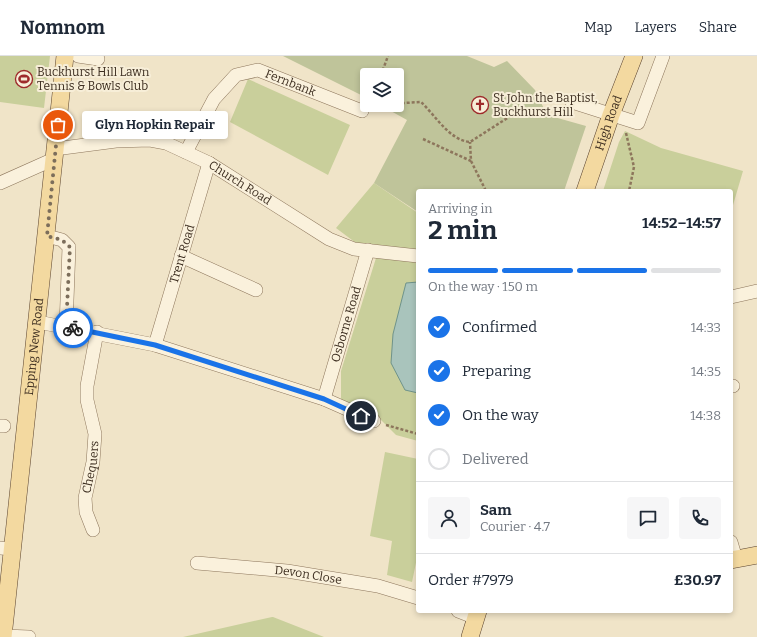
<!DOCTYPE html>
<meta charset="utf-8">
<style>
:root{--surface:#fff;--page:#f6f6f7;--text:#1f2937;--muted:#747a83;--line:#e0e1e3;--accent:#1a73e8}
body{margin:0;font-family:Bitter,serif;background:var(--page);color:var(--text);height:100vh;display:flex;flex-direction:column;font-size:15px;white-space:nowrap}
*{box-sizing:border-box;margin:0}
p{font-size:13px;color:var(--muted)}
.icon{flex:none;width:22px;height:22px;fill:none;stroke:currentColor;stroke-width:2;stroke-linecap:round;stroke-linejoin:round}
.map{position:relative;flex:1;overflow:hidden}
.panel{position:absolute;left:416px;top:133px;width:317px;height:424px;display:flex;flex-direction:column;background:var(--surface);border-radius:4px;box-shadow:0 2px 6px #0003}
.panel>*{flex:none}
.buttons{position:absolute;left:360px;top:12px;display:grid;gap:8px}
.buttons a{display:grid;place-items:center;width:44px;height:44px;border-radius:4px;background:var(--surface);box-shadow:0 2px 6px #0003;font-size:20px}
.pin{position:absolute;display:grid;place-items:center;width:34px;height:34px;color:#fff;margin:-17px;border:2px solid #fff;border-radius:50%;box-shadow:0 1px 4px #0007}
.courier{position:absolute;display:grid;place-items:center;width:40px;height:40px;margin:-20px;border:3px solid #1a73e8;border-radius:50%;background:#fff;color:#222;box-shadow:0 1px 5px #0007}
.bubble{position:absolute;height:28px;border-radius:4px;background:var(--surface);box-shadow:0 2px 6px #0003;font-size:13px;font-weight:700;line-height:28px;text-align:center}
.headline em{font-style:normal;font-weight:700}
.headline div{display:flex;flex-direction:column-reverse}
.headline{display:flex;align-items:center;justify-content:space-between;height:68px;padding:0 12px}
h1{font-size:26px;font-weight:700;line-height:30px}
.bar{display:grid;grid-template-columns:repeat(4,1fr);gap:6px 4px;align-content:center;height:48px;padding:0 12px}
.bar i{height:5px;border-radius:3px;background:var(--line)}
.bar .active{background:var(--accent)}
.bar p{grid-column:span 4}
.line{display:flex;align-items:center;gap:10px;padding:0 12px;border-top:1px solid var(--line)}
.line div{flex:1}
.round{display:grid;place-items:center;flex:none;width:42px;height:42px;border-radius:4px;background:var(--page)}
ol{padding:0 12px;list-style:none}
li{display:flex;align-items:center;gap:12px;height:44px}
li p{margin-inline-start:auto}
li .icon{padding:4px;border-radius:50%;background:var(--accent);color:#fff;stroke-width:4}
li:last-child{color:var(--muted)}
li i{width:22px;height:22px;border:2px solid var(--line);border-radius:50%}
header{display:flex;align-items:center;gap:24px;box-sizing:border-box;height:56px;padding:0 20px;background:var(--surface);border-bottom:1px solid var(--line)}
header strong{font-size:19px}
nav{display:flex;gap:22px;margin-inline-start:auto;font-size:14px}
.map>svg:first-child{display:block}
.green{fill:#c9cf9b}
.cemetery{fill:#bfc49a}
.water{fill:#a9c4bc;stroke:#6f938a}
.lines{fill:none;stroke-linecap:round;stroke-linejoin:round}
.minor-casing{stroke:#8d765c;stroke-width:14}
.major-casing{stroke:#5b4430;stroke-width:18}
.path{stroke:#8d765c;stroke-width:2.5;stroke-dasharray:3 2;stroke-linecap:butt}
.minor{stroke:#faf1dc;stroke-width:13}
.major{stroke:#f3d9a0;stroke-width:17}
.done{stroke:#7c6e5b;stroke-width:4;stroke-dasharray:0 7.2}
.route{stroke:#1a73e8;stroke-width:5}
.labels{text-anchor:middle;stroke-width:4;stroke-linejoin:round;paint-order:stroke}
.poi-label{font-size:12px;fill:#3d2e20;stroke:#f7eed8;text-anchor:start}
.street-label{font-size:12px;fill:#3d2e20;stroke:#f7eed8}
</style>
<header>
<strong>Nomnom</strong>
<nav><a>Map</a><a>Layers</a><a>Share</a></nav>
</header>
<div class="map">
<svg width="757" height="581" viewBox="0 0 757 581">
<rect width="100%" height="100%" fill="#f0e4c8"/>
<path class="green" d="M0,0H50L44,52L0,46Z
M248,23L350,69L328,119L230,66Z
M625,75L661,92L743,115L731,156V135H603L619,86Z
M374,127L418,157V385L396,379L374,357L341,344V315L376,202L336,172Z
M385,396L418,403V497L412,526L387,519L392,485L370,480Z
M273,561L324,581H183L272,561Z"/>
<path class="cemetery" d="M283,0H467L494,11L507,5L535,34L547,59L586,70L564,135H418V156L374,127L407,64L380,49H397V19H367V42Z"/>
<path class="water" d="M418,226V337L405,334L391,307L393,278L406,227Z"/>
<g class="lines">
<g class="minor-casing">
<g id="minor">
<path d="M78,0L98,3"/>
<path d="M572,46L638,67L663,0"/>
<path id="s1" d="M55,93L116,85L150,84L166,87L209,107L329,183L354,193L418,200"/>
<path id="s2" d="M186,96L214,43L236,19L258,14L362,55"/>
<path d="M0,127L54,103"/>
<path d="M47,180L62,184L69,191L66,271"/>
<path d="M181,200L256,234"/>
<path d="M731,241L757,235"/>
<path d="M38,266L155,289L324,343L374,365"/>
<path id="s3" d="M155,289L209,107"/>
<path d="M731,330H733"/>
<path id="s4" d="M324,343L368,194"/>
<path d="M0,370H4"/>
<path id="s5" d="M93,474L86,456L85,442L93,406L95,378L87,344V330L97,276"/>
<path d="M731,486L736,503"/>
<path d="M0,492L14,493"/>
<path id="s6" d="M197,507L287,515L378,530L418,542"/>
<path d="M458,555L476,562"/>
<path d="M4,580L29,581"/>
</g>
</g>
<g class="major-casing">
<g id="major">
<path id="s7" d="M585,135L611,59L634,0"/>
<path d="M731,504L757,499"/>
<path id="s8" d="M3,581L65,0"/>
<path d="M470,581L478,555"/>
</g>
</g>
<path class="path" d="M381,19L388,0
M397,45L403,47L421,46C436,60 449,84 470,86L509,61
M626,77L634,111L629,135
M423,83L471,105L470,86
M471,105L486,135
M386,369L418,378"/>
<use href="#minor" class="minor"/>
<use href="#major" class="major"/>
</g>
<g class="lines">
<path class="done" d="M58,69L47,180L62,184L70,191L66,271L73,272"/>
<path class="route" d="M73,272L155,289L324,343L361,360"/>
</g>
<defs>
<g id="stadium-ring" transform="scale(0.9)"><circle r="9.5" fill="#f7eed8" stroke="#9e2a2b" stroke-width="1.5"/><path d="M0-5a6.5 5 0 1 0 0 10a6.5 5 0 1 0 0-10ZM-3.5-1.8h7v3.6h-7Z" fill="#9e2a2b"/></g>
<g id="church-ring" transform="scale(0.9)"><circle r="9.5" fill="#f7eed8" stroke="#9e2a2b" stroke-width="1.5"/><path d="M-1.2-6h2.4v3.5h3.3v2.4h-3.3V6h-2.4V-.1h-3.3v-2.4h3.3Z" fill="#9e2a2b"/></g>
</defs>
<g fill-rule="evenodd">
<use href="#stadium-ring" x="24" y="23"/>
<use href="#church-ring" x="480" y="49"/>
</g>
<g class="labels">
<g class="poi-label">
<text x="37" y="20">Buckhurst Hill Lawn<tspan x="37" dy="14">Tennis &amp; Bowls Club</tspan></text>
<text x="493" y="46">St John the Baptist,<tspan x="493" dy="14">Buckhurst Hill</tspan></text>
</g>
<g class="street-label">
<text dy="4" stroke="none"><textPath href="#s2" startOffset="150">Fernbank</textPath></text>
<text dy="4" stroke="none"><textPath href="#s7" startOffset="72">High Road</textPath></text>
<text dy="4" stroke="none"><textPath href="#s1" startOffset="196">Church Road</textPath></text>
<text dy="4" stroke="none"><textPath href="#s3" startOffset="95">Trent Road</textPath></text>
<text dy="4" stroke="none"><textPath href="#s4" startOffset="78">Osborne Road</textPath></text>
<text dy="4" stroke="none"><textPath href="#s8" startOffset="292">Epping New Road</textPath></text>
<text dy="4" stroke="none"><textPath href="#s5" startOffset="65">Chequers</textPath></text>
<text dy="4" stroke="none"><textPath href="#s6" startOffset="112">Devon Close</textPath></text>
</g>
</g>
</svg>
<div class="buttons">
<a><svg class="icon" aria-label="layers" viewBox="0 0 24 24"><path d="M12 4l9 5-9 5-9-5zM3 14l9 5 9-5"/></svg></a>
</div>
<div class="pin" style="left:58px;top:69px;background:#ea580c"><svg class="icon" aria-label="bag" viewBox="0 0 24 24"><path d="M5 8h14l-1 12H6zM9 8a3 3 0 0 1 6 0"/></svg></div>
<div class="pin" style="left:361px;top:360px;background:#1f2937"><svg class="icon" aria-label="home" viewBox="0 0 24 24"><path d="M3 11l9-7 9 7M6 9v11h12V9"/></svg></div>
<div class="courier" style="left:73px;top:272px"><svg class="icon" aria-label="bike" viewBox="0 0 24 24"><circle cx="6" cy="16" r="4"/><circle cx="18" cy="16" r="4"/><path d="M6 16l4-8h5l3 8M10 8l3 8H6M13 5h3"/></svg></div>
<div class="bubble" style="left:82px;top:55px;width:146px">Glyn Hopkin Repair</div>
<section class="panel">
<div class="headline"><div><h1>2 min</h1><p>Arriving in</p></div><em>14:52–14:57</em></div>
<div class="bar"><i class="active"></i><i class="active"></i><i class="active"></i><i></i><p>On the way · 150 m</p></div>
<ol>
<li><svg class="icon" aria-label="check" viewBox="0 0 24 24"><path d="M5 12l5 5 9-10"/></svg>Confirmed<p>14:33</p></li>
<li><svg class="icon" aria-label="check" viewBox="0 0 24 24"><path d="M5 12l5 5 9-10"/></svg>Preparing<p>14:35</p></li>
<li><svg class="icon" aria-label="check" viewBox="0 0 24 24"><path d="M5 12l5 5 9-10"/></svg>On the way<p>14:38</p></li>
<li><i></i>Delivered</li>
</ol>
<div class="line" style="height:72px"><a class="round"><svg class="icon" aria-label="person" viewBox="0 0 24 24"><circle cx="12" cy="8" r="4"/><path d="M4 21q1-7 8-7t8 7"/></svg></a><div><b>Sam</b><p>Courier · 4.7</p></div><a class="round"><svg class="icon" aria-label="chat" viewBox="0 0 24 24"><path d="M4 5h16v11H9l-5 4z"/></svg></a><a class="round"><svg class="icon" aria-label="phone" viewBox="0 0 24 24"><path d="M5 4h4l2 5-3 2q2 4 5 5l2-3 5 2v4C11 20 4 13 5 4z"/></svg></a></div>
<div class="line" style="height:52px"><div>Order #7979</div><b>£30.97</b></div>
</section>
</div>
